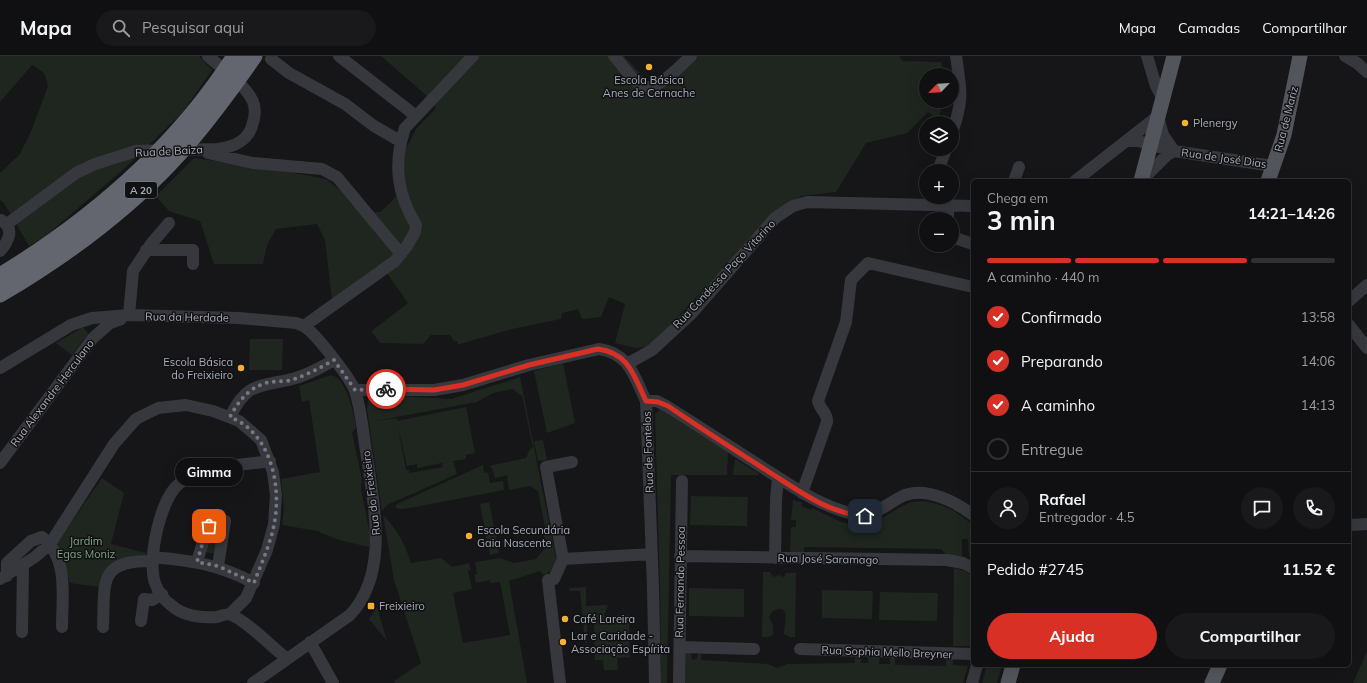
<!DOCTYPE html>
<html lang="pt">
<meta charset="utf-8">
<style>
:root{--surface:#101012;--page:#19191b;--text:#f1f3f6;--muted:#9c9d9f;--line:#303032;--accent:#d93025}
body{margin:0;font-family:Mulish,sans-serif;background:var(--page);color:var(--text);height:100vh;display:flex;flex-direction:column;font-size:15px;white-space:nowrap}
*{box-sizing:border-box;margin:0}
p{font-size:13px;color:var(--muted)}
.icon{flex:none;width:22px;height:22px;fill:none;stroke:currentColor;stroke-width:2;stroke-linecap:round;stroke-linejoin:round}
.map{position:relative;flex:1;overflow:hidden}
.drawer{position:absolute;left:971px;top:123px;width:380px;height:488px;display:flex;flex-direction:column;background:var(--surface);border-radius:6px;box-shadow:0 4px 16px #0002,0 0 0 1px var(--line)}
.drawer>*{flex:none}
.needle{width:26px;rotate:245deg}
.tools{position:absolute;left:919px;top:12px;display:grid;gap:8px}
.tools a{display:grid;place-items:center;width:40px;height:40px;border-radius:50%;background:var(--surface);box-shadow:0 4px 16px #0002,0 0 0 1px var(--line);font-size:20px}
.pin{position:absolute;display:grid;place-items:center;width:34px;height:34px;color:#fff;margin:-17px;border-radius:8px;box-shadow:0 2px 6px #0006}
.courier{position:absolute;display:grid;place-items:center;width:40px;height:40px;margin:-20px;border:3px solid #d93025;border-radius:50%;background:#fff;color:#222;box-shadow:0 1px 5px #0007}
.bubble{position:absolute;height:28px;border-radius:14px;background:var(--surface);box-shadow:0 4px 16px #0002,0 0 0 1px var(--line);font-size:13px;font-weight:700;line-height:28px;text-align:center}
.summary em{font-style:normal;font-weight:700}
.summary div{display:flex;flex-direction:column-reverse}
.summary{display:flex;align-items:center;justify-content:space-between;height:68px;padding:0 16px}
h1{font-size:26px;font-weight:700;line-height:30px}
.bar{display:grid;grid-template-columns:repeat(4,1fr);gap:6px 4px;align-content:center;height:48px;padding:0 16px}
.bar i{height:5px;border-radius:3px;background:var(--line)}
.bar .current{background:var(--accent)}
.bar p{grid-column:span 4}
.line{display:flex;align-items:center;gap:10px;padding:0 16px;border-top:1px solid var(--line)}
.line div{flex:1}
.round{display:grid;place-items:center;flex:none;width:42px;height:42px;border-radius:21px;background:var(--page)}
ol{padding:0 16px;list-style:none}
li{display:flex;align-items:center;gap:12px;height:44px}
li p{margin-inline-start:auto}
li .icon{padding:4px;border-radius:50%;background:var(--accent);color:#fff;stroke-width:4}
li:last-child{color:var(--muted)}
li i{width:22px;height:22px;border:2px solid var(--line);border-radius:50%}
.cta{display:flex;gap:8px;margin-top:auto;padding:8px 16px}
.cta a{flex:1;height:46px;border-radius:24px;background:var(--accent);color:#fff;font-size:16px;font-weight:700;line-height:46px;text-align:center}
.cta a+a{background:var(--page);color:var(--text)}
header{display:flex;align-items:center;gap:24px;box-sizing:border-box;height:56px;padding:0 20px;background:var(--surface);border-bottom:1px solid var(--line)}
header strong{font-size:19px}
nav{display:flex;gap:22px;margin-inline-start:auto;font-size:14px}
.search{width:280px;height:36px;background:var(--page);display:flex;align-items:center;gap:10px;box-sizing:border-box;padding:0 14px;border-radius:22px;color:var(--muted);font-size:15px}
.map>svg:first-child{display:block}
.green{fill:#1e261f;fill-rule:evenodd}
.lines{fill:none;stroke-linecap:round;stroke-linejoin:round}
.minor{stroke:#37383d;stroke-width:12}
.major{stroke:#53555c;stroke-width:15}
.highway-bridge{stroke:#63666e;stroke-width:17}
.done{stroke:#757880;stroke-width:4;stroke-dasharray:0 7.2}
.route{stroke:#d93025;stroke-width:5}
.poi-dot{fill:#f2b134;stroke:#111113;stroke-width:1.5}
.labels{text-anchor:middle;stroke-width:3;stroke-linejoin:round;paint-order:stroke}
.shield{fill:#111113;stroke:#7b7e86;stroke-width:1}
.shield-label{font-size:10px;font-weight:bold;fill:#a8adb8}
.poi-label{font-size:11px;fill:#a8adb8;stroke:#111113;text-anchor:start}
.street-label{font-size:11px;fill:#a8adb8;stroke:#111113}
.park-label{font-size:11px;fill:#7fa381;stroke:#111113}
</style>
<header>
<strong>Mapa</strong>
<div class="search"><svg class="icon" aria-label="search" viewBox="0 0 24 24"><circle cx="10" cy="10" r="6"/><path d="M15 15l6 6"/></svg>Pesquisar aqui</div>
<nav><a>Mapa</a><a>Camadas</a><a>Compartilhar</a></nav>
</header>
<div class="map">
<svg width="1367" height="627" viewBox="0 0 1367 627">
<rect width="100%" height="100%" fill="#161618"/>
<path class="green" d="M0,0H199L212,14L182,57L126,111L48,178L29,190L4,147L0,144V117L20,98L32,73L48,30L44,17L32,9L0,46Z
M381,0H624L649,27L651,38L696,0H899L903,5L941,6L943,19H926V45H946L940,51L941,55L937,62L928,56L907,77L866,87L836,136L801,140L782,151L650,290L636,292L615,287L625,248L609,241L601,261L582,263L578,253L562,257L561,263L512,273L460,288H458L457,285H454L450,279H431L423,288L380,287L372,276L373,274L408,247L386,216L377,210L332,243L325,184L317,168L276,173L267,189L263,208H214L200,165L169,155L156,140L194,102L278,114L326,123L341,135L353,150L369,157L380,156L392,145L400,134L405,95L416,73L436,52L428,41Z
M82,272H84L88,278L72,299L56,287Z
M250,283H283L282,314H249Z
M563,307L575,367L547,377L534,315Z
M331,319C347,322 354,358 356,372L352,377L362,423L361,432L370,479L369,491L339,484L317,475L282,469L284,451L281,423L320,416L309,344L302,346L299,330Z
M520,321L557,507L553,514L543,519L540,515L509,525L527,627H395L394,625L421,607L394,524L383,459C396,471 406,490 411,507L441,502L452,511L469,507L471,514L468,515L472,533L453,537L463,587L510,579L500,526L491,527L490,524L476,527L474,519L477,518L475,506L500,502L514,507L536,503L546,491L544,480L546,476L538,435L530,430L509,434L507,419L495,422L492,412L489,410L526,402L530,393L533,392L522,339H520L513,333L493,337L477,346L375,365L397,362V365L466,351L475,397L466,399V403L453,405L457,418L387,449L382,455L367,353L368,343L379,339L451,343ZM398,371L407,410L417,408V412L442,407L443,411L409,417V414H406Z
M660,353L728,396L727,419H671L667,627H661L660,533L655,359Z
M543,384L547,404L538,405L534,385Z
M735,403L758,417L759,419H733Z
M483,409L484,417L488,416L490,427L503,425L504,434L410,452L400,453L395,451L397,448Z
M102,422L124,437L111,488L146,497V501L104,517L99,531L70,527L57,487Z
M691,440L748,441L747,470L690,469Z
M793,444L803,447L801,450L811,454L812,452C828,459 843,470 861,469C879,468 893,453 909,447C930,440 959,455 973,470V502L969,500L968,483H962V500H947L941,493L804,491V497H792L790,494L791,471H796V464H791Z
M489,446L499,497L490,499L480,448Z
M214,467L221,468L215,498L205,496Z
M954,512L964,515L973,520V590H953Z
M763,516H770L773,521L779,519L784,521L786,517H796L795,581H790L784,578C784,570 792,546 773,555L769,561L773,569V579L768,581H762Z
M586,531V550L608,549L604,560L629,559L630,601L617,602L618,614H604L603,604H595L594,566H587V587H585L580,535H569V532Z
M689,532L744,533V561L689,560Z
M822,534L873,535L872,563L822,562Z
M880,536L938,537L937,565L879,564Z
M377,551L387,585L369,563Z
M1367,595V627H1353Z
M685,597H691L692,604L697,603L698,598H701V604L768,608L777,612L787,608L855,607V600H861V607H868V600H880L879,608H890V601H895V609L946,610V602H953V609L968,610L963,627H682Z
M987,609H1002L997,627H982Z"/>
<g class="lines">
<path class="minor" d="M339,0L416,60
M614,0C623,9 631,24 642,30C656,37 681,9 691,0
M1147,0L1156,30L1163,43
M1345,0L1357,7L1367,16
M271,3L289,17L345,48L374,70L400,85
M952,77C964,43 961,34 956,0
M1128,85H1138L1174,95L1273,110
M207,96L208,97L253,107L322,113L337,121L401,198
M938,115L946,93
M1142,124L1167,99L1174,95L1163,79L1158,60
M1014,125L1019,111
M1075,125L1158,60
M948,149V163
M7,168L76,117L95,108L136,95L218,93C233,91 247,86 252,70C254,64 256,56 254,49C250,32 221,12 208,0
M952,181L973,188
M146,194H193V208
M0,195C9,185 15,172 1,164
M1349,245L1367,229
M129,259L133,215L151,188L169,167
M1349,269L1367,292
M304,270L395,205L407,190L415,176L416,169C397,138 393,108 405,72L473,0
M627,308L652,294L692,257L775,162L793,150L807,146L973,150
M0,312L71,269L92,262L129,259L239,262L296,267C299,268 302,269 305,271C316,278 351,323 355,335C362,356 363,380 367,401C374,452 389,517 350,559L253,627
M355,334H434L463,329L529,309L599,293C629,297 634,320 646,345L653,531L655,627
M646,345H657L668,351C700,371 732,392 765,413C793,431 820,450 853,458C873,464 888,446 905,439C927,431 956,446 973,459
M230,361C246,328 256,331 288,324C304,321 320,312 334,304
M270,405C244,409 201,410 180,427C160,442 147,504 155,527C158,535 164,544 171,549C183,560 201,562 217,561C221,560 227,557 231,559C247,565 272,591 286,602
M0,407L93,282L110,267L121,263
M802,437L827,366C828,357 820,354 818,345L846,266L851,224L868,207L973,231
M1349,469L1367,468
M680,500L947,504L963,507L973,512
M154,501C193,505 218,508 254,527
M775,502L776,443L778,422
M563,503L546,411L572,406
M563,503L652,498
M197,506L205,479L214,461L225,465L218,510
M7,520V507L31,485L42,481C69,502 62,540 62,571
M0,523L35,501L50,488L114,388L136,363L158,352L186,349L213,355L239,365L261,384L273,416L276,439L274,468L267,494L246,542L230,558
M141,565L144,543L152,544L162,538
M103,571C105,526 97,504 154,505
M22,576L23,509
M310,586L333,627
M680,591L754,593
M800,593L973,598
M560,627L548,524L554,523L563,503
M679,627L682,425
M972,627L977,609"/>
<path class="major" d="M1141,125L1174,0
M1268,125L1284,79L1300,0
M1008,627L1013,609
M1212,627L1220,609"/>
<path class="highway-bridge" d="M0,220C92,164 176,92 235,0
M0,238C67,199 138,146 188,87C212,59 233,30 254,0"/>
</g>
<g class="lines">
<path class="done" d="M209,470L205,479L197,506L218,510L254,527C261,508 270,489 274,469C282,430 271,377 230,361C239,344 250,330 270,326C277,325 285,326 291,324C307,319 320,312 334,304L355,334L386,333"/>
<path class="route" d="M386,333L434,334L463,329L529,309L598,293C629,297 634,320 646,345L658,346L668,350C700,372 733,393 766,414C796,433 828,458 865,460"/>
</g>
<g class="poi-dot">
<circle cx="649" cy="11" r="4"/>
<circle cx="1185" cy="67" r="4"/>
<circle cx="241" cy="312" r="4"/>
<circle cx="469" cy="480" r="4"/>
<rect x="367" y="546" width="8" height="8" rx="2"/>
<circle cx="565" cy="563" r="4"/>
<circle cx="563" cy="586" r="4"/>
</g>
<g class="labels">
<rect class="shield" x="125" y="126" width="32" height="16" rx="3"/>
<g class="shield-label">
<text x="141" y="138">A 20</text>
</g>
<g class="poi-label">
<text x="649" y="28" text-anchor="middle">Escola Básica<tspan x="649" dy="13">Anes de Cernache</tspan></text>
<text x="1193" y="71">Plenergy</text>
<text x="233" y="310" text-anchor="end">Escola Básica<tspan x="233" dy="13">do Freixieiro</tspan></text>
<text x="477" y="478">Escola Secundária<tspan x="477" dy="13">Gaia Nascente</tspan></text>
<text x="379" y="554">Freixieiro</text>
<text x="573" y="567">Café Lareira</text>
<text x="571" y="584">Lar e Caridade -<tspan x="571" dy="13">Associação Espírita</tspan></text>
</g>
<g class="street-label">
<text transform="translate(1286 63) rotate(-76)" y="4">Rua de Mariz</text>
<text transform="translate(169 95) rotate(-3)" y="4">Rua de Baiza</text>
<text transform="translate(1224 102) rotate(8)" y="4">Rua de José Dias</text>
<text transform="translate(724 218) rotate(-47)" y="4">Rua Condessa Paço Vitorino</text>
<text transform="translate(187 261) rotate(1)" y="4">Rua da Herdade</text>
<text transform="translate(52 337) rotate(-53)" y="4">Rua Alexandre Herculano</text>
<text transform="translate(648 396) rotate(-92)" y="4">Rua de Fontelos</text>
<text transform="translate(371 437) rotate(-97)" y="4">Rua do Freixieiro</text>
<text transform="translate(828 503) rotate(1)" y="4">Rua José Saramago</text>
<text transform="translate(680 526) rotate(-89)" y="4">Rua Fernando Pessoa</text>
<text transform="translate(887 596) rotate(2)" y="4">Rua Sophia Mello Breyner</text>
</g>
<g class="park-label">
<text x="86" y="489">Jardim<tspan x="86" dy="13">Egas Moniz</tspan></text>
</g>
</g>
</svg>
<div class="tools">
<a><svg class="needle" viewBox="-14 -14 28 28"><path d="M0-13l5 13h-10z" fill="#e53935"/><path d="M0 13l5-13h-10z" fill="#9c9d9f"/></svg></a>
<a><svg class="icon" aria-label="layers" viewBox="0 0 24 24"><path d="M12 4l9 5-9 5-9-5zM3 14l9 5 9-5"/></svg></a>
<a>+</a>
<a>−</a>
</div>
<div class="pin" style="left:209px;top:470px;background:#ea580c"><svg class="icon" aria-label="bag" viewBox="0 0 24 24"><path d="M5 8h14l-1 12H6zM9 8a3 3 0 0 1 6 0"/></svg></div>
<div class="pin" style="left:865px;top:460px;background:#1f2937"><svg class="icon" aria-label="home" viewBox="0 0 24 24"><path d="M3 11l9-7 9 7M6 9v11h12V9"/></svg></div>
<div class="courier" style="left:386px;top:333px"><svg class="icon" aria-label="bike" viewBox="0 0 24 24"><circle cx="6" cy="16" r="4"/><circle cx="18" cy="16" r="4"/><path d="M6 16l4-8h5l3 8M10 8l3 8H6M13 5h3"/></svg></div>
<div class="bubble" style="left:175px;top:402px;width:68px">Gimma</div>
<section class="drawer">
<div class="summary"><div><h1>3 min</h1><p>Chega em</p></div><em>14:21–14:26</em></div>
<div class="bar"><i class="current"></i><i class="current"></i><i class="current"></i><i></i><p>A caminho · 440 m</p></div>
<ol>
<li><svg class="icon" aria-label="check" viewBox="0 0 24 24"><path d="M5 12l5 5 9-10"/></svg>Confirmado<p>13:58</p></li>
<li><svg class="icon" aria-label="check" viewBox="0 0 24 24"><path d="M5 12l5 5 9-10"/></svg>Preparando<p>14:06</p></li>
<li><svg class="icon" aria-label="check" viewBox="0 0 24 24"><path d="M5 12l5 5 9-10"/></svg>A caminho<p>14:13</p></li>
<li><i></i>Entregue</li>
</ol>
<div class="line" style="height:72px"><a class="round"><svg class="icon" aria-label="person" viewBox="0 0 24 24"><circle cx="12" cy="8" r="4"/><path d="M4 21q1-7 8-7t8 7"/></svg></a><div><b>Rafael</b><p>Entregador · 4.5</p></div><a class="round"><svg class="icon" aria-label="chat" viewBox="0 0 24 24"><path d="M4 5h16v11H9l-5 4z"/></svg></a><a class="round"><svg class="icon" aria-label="phone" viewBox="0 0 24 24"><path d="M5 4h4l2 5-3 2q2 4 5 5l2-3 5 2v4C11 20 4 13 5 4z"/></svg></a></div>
<div class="line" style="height:52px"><div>Pedido #2745</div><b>11.52 €</b></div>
<div class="cta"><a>Ajuda</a><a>Compartilhar</a></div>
</section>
</div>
